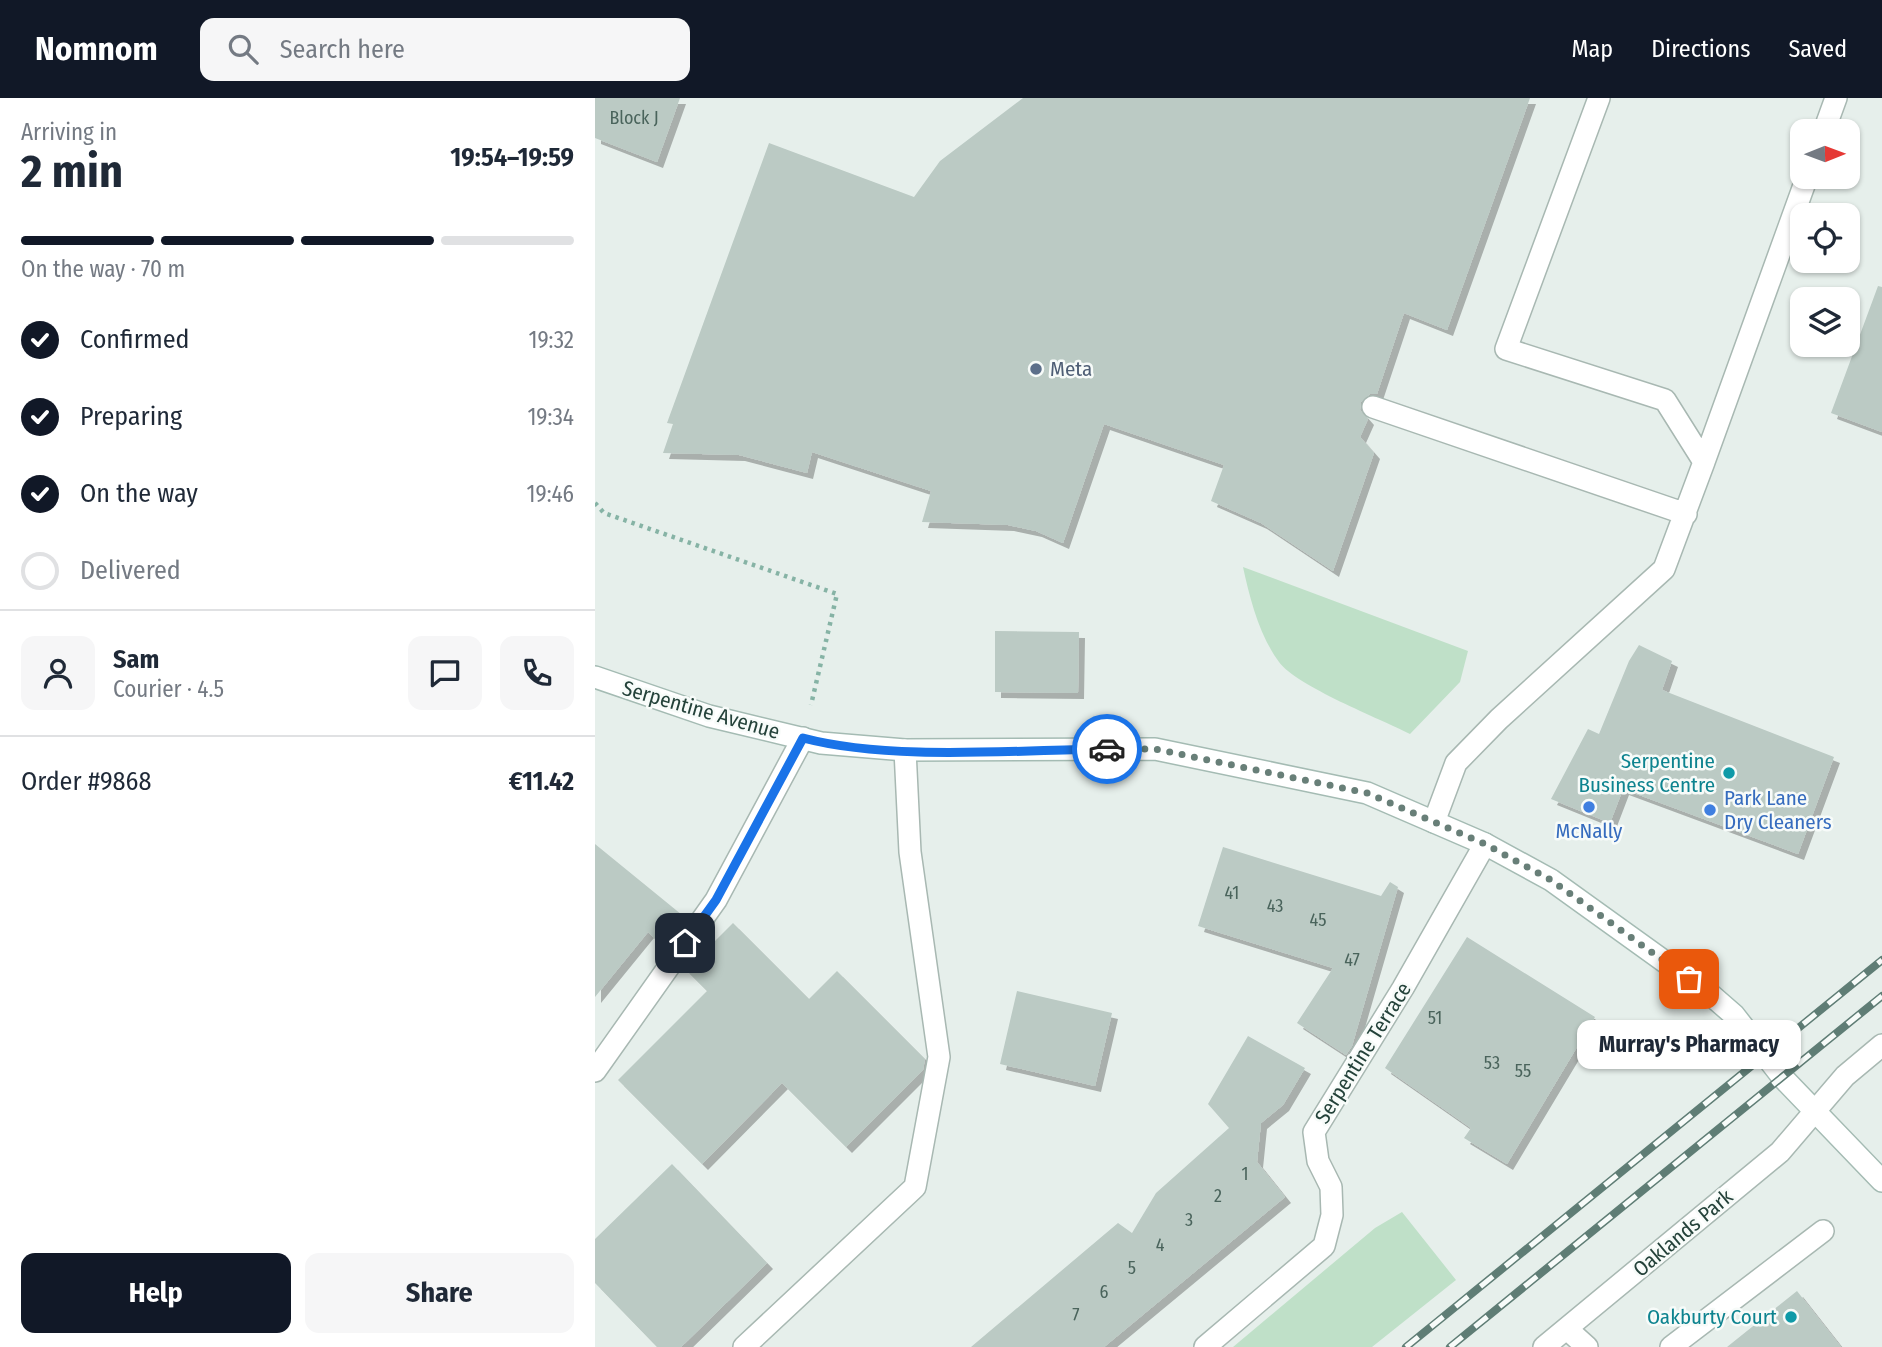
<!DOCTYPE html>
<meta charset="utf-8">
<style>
:root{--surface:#fff;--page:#f6f6f7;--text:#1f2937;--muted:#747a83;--line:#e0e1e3;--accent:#111827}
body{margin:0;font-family:"Fira Sans Condensed",sans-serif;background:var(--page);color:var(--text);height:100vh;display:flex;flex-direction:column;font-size:26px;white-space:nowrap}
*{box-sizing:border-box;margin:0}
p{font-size:23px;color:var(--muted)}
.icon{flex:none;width:38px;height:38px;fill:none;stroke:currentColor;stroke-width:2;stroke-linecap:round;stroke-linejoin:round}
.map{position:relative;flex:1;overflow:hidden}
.side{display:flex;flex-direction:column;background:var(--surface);width:595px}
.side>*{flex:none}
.needle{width:46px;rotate:89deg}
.fabs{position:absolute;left:1195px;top:21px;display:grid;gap:14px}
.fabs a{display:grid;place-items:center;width:70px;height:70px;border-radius:14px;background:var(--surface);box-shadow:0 2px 5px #0004;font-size:35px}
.pin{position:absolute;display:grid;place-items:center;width:60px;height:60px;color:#fff;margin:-30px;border-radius:14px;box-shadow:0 4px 10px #0006}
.courier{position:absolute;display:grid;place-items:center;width:70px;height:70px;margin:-35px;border:5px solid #1a73e8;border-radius:50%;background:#fff;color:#222;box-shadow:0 2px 9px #0007}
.bubble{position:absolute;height:49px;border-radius:14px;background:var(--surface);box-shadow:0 2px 5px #0004;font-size:23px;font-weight:700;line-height:49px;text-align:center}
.headline em{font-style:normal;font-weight:700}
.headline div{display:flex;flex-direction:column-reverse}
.headline{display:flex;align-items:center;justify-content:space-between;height:119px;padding:0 21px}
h1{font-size:46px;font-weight:700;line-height:52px}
.bar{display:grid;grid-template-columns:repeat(4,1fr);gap:10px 7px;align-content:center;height:84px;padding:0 21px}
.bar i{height:9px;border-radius:5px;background:var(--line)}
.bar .current{background:var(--accent)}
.bar p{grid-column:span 4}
.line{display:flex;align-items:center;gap:18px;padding:0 21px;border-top:2px solid var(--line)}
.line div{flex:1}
.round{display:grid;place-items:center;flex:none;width:74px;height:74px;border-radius:14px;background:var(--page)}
ol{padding:0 21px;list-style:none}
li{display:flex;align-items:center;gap:21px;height:77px}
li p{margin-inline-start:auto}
li .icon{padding:7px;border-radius:50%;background:var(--accent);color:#fff;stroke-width:4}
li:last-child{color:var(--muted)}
li i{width:38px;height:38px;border:4px solid var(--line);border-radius:50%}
.cta{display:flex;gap:14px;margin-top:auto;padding:14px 21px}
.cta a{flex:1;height:80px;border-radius:14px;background:var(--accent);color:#fff;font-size:28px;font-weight:700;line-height:80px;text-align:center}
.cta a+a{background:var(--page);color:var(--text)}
header{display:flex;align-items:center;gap:42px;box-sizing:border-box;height:98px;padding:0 35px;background:var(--accent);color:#fff}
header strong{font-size:33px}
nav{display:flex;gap:38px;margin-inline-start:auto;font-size:24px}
.search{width:490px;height:63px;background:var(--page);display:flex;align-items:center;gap:18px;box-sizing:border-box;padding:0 24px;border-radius:14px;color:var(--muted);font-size:26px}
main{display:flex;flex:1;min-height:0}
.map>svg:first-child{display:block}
.green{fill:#bfe0c8}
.building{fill:#bbcac4;filter:url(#shadow)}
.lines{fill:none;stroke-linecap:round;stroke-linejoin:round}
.lane-casing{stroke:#a8b8b2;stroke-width:24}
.street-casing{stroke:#a8b8b2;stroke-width:24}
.secondary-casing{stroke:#a4bbb3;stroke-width:24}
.path{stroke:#86b3a5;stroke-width:4.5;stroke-dasharray:3.5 5;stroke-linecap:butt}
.lane{stroke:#fff;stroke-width:21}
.street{stroke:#fff;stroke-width:21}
.secondary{stroke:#fff;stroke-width:21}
.rail-casing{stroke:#5f7d75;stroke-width:8}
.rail{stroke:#f7fbf9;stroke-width:5;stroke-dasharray:16;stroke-linecap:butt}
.done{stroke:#687f78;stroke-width:7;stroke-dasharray:0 12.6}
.route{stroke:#1a73e8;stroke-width:9}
.service-dot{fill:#5c6f8a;stroke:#f7fbf9;stroke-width:2.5}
.culture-dot{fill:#0f9aa8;stroke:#f7fbf9;stroke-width:2.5}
.shop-dot{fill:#3f7fe0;stroke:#f7fbf9;stroke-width:2.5}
.labels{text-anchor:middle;stroke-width:5;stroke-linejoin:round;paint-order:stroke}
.number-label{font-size:18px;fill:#4a645c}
.service-label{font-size:21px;fill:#4e5e75;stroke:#f7fbf9;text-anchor:start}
.street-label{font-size:21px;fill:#24423a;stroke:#f7fbf9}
.culture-label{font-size:21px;fill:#0d838f;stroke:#f7fbf9;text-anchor:end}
.shop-label{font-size:21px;fill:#366cbe;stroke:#f7fbf9;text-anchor:start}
</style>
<header>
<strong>Nomnom</strong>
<div class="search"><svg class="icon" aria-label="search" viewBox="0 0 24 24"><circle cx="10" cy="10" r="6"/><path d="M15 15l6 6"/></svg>Search here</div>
<nav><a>Map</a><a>Directions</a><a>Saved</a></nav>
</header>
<main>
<section class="side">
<div class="headline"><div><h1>2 min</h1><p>Arriving in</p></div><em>19:54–19:59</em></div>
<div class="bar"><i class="current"></i><i class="current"></i><i class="current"></i><i></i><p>On the way · 70 m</p></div>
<ol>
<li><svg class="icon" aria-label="check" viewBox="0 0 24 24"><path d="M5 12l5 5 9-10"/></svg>Confirmed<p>19:32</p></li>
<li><svg class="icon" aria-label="check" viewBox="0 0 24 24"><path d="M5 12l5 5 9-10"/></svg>Preparing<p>19:34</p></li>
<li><svg class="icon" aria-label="check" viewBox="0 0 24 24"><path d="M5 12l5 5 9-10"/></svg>On the way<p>19:46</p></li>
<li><i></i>Delivered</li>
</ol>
<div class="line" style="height:126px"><a class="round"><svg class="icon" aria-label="person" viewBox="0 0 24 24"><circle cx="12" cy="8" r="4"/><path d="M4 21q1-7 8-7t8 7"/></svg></a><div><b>Sam</b><p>Courier · 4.5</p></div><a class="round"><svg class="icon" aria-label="chat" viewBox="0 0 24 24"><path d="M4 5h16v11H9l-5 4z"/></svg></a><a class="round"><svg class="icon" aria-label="phone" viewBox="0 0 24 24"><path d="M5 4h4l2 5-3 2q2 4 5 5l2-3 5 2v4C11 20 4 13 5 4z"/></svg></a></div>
<div class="line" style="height:91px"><div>Order #9868</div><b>€11.42</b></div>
<div class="cta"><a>Help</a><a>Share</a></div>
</section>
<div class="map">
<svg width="1287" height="1249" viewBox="0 0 1287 1249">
<defs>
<filter id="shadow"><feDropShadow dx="6" dy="6" stdDeviation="0" flood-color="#0004"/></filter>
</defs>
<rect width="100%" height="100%" fill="#e6efeb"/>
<path class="green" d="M648,469L873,553L865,584L815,636C786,621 701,588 684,564C664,537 655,501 648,469Z
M807,1114L861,1182L777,1249H638L780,1130Z"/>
<path class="building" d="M0,0H85L62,64L0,40Z
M428,0H935L852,232L809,215L782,296H775L766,304L765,312L773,321L765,339L779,355L738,473L666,425L616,403L629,367L509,326L468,445L441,433L413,427L327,424L336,393L217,354L212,375L144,357L68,355L78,326L72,325L174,45L319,99L345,63Z
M1283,188L1287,189V334L1236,315Z
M400,533L484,534L483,595L400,594Z
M1044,547L1077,563L1067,592L1239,659L1203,756L1028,691L1015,725L956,701L993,631L1004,636L1034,563Z
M0,746L92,821L70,851L53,834L0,899Z
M628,749L786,798L795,784L803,789L757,948L751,957L702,925L738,870L603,828Z
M138,825L214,901L242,873L330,961L328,972L251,1049L187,985L107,1066L23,982L112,893L89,870L112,837L120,843Z
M872,839L1000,919L912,1066L869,1040L876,1030L790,970Z
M422,893L517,915L500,988L405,966Z
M653,938L710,970L688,1007L666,1025L662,1064L690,1099L509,1249H376L523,1125L537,1135L561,1095L634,1030L613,1006Z
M77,1066L172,1165L86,1249H62L0,1185V1141Z
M1202,1193L1246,1249H1132Z"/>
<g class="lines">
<g class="lane-casing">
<path id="lane" d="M1229,33L1241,0
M778,309L1091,416
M1109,364L1212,79
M839,724L861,665L904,621L1069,471L1109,364L1070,302L911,251L1004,0
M0,973L121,802L208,640
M972,1231L992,1249
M149,1249L320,1089L344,959L315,754L310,652
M1076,1249L1228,1133"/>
</g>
<g class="street-casing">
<path id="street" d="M610,1249L729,1148L737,1117L736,1089L723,1063L719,1034L808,890L890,746
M949,1249L1185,1054L1250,978L1287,947"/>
</g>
<g class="secondary-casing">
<path id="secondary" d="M0,579L114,618L226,645L310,652L560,651L772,695L890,746L956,782L1116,897L1139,917L1188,980L1287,1083"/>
</g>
<path class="path" d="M0,405L9,415L242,496L216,607"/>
<use href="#lane" class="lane"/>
<use href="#street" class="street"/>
<use href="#secondary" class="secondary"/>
<g class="rail-casing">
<path id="rail" d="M811,1249L1287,862
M855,1249L1287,898"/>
</g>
<use href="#rail" class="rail"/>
</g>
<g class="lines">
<path class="done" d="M512,651H560L772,695L890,746L956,782L1094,881"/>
<path class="route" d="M90,845L121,802L208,640C295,663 420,652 512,651"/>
</g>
<circle class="service-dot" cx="441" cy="271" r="7"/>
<g class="culture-dot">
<circle cx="1134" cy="675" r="7"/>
<circle cx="1196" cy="1219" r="7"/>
</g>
<g class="shop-dot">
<circle cx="994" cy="709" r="7"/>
<circle cx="1115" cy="712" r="7"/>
</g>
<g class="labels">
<g class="number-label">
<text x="39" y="26">Block J</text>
<text x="637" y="801">41</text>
<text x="680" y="814">43</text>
<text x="723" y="828">45</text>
<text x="757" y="868">47</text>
<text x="840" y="926">51</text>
<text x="897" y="971">53</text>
<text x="928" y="979">55</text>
<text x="650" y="1082">1</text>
<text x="623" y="1104">2</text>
<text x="594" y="1128">3</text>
<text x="565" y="1153">4</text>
<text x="537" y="1176">5</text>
<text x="509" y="1200">6</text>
<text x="481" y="1223">7</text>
</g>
<g class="service-label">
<text x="455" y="278">Meta</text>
</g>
<g class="street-label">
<text transform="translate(106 612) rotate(16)" y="7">Serpentine Avenue</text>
<text transform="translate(768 955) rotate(-58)" y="7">Serpentine Terrace</text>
<text transform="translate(1088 1135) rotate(-40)" y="7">Oaklands Park</text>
</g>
<g class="culture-label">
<text x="1120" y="670">Serpentine<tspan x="1120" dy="24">Business Centre</tspan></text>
<text x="1182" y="1226">Oakburty Court</text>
</g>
<g class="shop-label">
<text x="1129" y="707">Park Lane<tspan x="1129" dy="24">Dry Cleaners</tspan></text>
<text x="994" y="740" text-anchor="middle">McNally</text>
</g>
</g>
</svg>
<div class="fabs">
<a><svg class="needle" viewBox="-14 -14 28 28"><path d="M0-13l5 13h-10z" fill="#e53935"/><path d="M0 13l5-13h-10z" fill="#747a83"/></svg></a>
<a><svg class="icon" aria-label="locate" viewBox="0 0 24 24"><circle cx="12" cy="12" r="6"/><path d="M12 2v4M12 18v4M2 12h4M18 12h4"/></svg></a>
<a><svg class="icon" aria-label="layers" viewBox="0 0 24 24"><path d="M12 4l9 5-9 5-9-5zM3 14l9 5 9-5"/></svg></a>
</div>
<div class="pin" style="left:1094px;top:881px;background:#ea580c"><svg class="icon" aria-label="bag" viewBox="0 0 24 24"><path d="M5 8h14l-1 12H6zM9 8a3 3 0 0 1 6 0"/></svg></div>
<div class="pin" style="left:90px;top:845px;background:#1f2937"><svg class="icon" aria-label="home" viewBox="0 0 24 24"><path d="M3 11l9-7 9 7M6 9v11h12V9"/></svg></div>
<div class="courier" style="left:512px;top:651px"><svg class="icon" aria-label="car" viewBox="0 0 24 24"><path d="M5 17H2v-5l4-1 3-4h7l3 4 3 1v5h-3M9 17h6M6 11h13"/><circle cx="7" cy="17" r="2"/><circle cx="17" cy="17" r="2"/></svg></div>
<div class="bubble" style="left:982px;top:922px;width:224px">Murray's Pharmacy</div>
</div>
</main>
